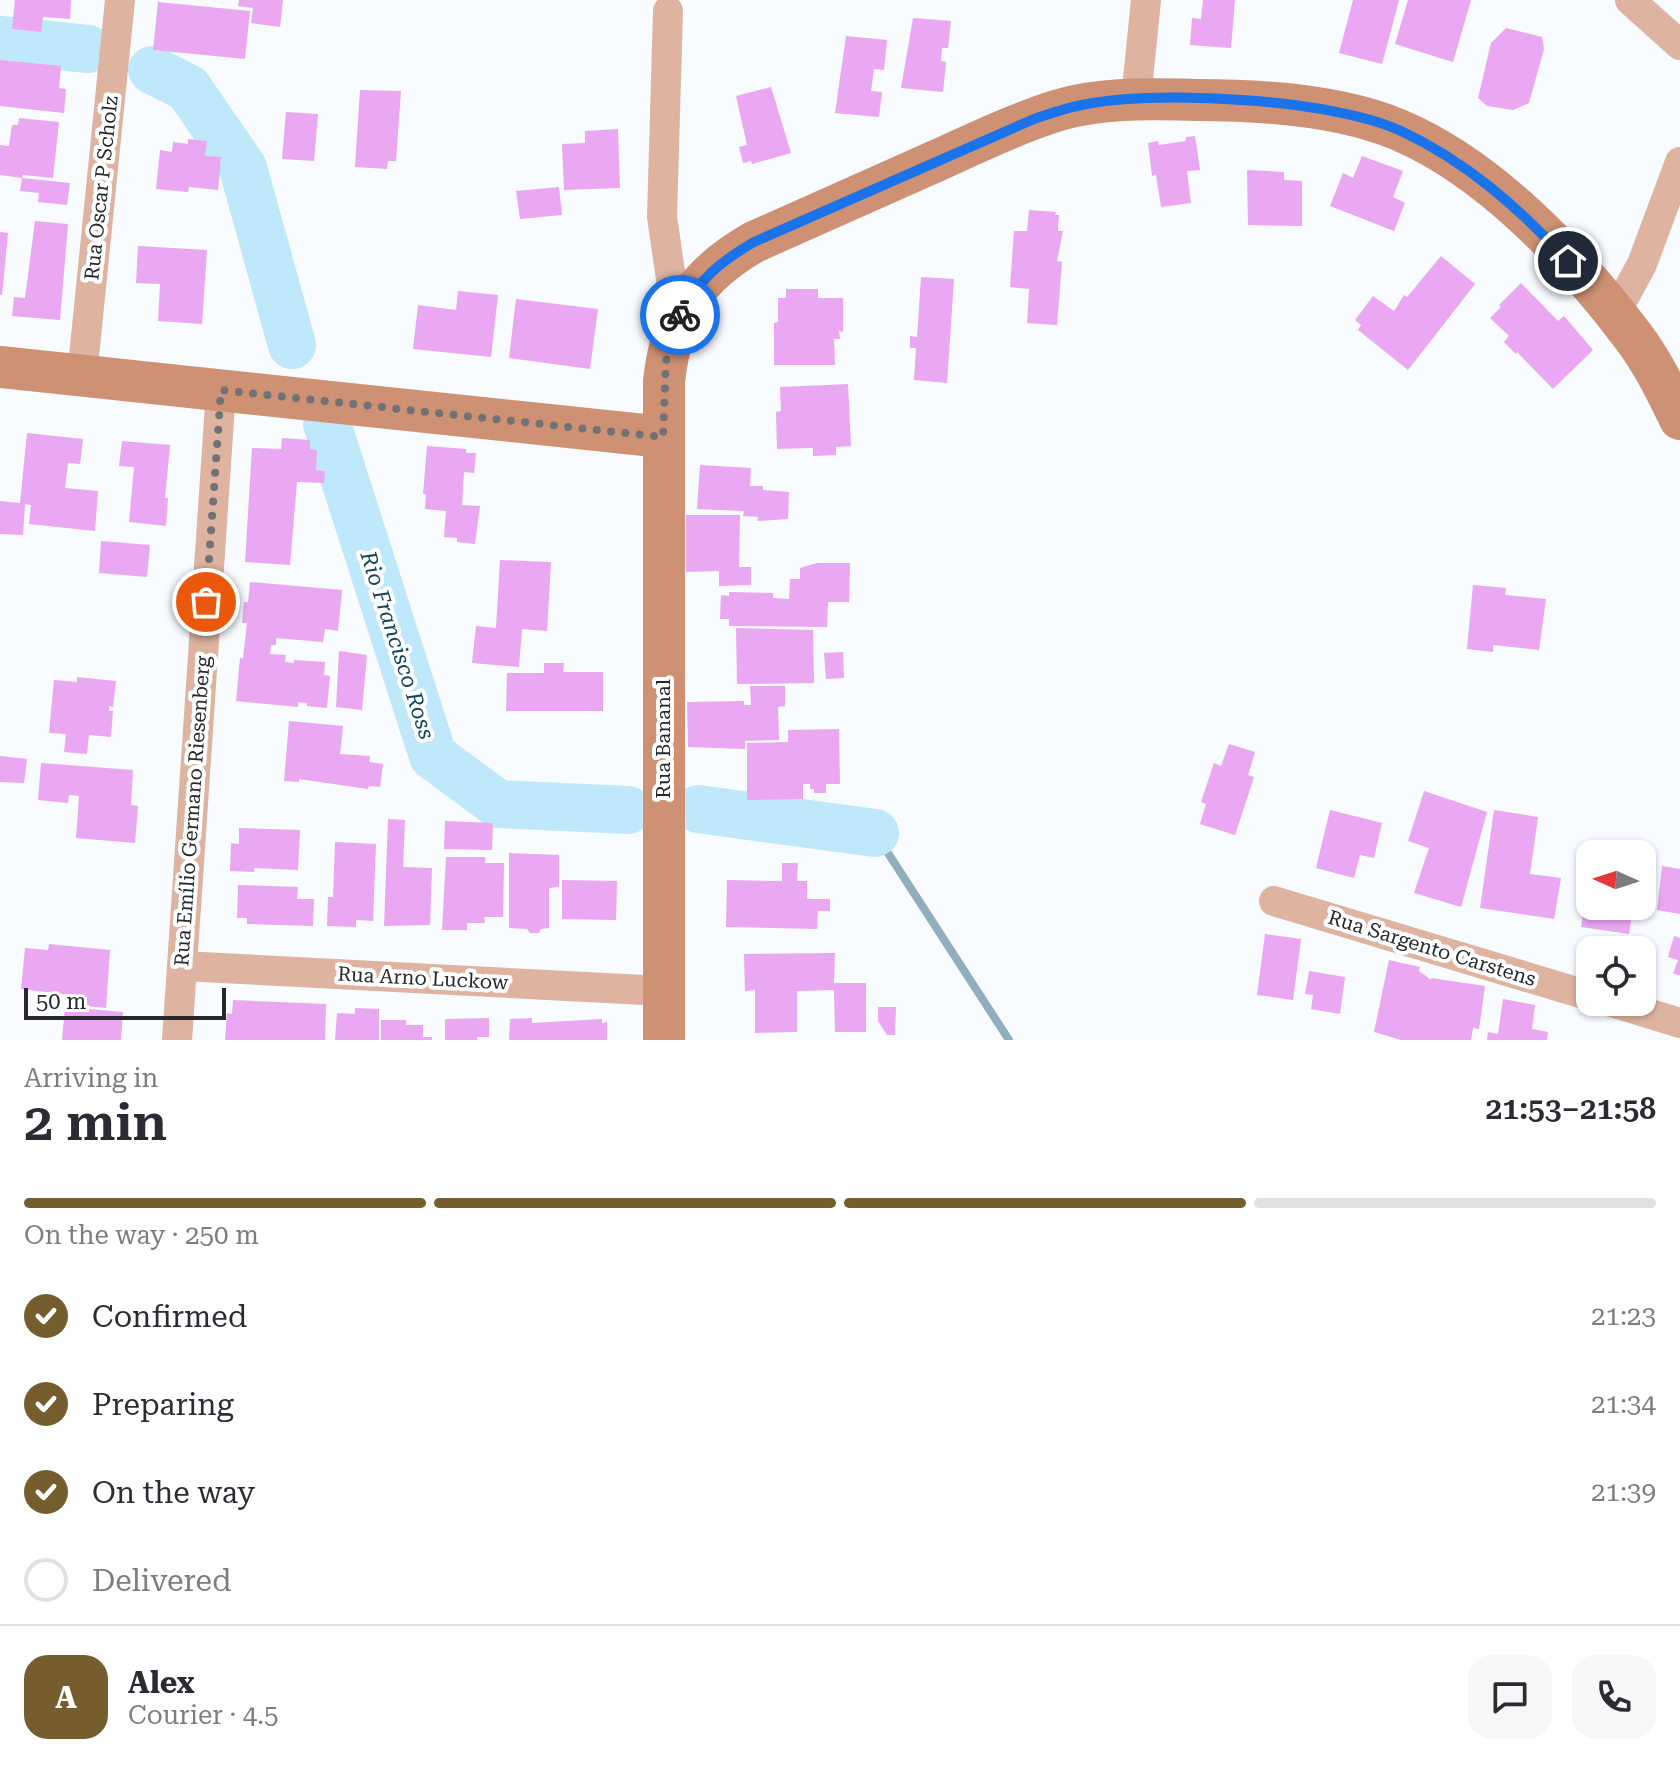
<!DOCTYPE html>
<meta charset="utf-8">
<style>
:root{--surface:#fff;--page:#f7f7f7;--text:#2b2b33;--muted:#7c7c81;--line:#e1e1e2;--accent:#765d2e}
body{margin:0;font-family:"Roboto Serif",serif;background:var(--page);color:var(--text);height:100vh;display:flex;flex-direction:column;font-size:30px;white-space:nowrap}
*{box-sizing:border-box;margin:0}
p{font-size:26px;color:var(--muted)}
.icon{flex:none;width:44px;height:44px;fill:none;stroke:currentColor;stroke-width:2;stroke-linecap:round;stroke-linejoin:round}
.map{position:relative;height:1040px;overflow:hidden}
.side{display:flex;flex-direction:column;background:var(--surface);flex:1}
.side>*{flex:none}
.needle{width:52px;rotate:273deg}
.buttons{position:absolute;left:1576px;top:840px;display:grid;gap:16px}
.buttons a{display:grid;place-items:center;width:80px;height:80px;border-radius:16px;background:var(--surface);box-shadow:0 2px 6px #0004;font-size:40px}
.scale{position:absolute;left:24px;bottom:20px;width:202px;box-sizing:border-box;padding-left:8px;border:4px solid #26282c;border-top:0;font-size:22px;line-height:28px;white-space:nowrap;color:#26282c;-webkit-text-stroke:6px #fff;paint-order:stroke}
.pin{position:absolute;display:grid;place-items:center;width:68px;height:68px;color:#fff;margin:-34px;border:4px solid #fff;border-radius:50%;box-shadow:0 2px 8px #0007}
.courier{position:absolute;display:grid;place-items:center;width:80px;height:80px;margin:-40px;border:6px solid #1a73e8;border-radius:50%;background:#fff;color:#222;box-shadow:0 2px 10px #0007}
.summary em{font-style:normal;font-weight:600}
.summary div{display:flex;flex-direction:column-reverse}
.summary{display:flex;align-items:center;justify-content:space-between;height:136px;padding:0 24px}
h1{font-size:52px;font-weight:600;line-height:60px}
.bar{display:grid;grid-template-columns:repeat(4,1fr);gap:12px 8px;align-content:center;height:96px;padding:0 24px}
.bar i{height:10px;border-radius:6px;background:var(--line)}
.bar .active{background:var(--accent)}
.bar p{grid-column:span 4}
.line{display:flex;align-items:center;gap:20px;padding:0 24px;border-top:2px solid var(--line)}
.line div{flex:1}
.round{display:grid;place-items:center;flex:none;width:84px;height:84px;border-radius:24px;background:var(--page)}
ol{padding:0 24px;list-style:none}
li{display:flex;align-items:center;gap:24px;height:88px}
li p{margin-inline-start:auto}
li .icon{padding:8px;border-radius:50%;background:var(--accent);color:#fff;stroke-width:4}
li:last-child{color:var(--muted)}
li i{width:44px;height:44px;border:4px solid var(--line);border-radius:50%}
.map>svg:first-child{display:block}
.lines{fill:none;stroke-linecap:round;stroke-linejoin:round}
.stream{stroke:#91aebd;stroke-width:8}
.river{stroke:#bfe8fb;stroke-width:48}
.building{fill:#eaa7f2}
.street{stroke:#deb4a0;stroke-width:30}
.secondary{stroke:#ce9174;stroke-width:42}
.done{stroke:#707276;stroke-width:8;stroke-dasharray:0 14.4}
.route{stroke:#1a73e8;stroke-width:10}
.labels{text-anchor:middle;stroke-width:8;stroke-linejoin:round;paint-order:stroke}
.street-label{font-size:20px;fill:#26282c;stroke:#fff}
.water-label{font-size:22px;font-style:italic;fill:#124659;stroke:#fff}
</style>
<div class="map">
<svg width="1680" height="1040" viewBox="0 0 1680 1040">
<rect width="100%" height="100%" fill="#f8fbff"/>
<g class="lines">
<path class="stream" d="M875,833L1009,1040"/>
<path class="river" d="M0,40L88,49
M152,70L188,88L243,168L292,345
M327,424L433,756L498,804L628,810
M698,809L875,833"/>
</g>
<path class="building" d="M15,0H71L70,19L43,17L41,32L12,29Z
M239,0H283L280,27L251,23L253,8L238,6Z
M1203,0H1235L1231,48L1190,45L1192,18L1201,19Z
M1353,0H1399L1382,64L1339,53Z
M1408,0H1471L1453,62L1395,44Z
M158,2L250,11L245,59L153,50Z
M913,18L951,21L948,48H942L941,61L946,62L943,92L901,88Z
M1506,28L1542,37L1544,49L1529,103L1513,110L1487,106L1478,98L1491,43Z
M846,36L887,40L884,70L874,69L871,91L882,92L879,117L835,113Z
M0,60L61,66L59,88L66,89L64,113L0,106Z
M771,87L791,153L752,164L751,161L743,163L739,147L747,145L736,96Z
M360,90L401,91L396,161H388L387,169L355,167Z
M286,112L318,114L314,161L282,159Z
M19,118L59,122L53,178L23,175L22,178L70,183L67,205L38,202L39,193L20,191L22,178L0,175V145L9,146L12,125H18Z
M618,129L620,188L564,190L562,144L585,143V131Z
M1195,136L1200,170L1187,171L1191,203L1161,207L1156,175L1152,176L1148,143L1158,141L1159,145L1186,141V137Z
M188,139L207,141L205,156L221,157L218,190L189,187L188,192L156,189L160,150L172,152L173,142L188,144Z
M1362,156L1403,171L1393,197L1405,203L1394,231L1330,206L1343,173L1353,178Z
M1247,170L1284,172V180L1302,181V226L1248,225Z
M559,187L562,215L520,219L516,191Z
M1029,210L1056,212L1055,215H1059L1058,231H1063L1057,261L1062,262L1057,325L1027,323L1029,289L1010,287L1014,231H1027Z
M35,221L68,224L60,320L12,316L14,297L25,298Z
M0,232L8,233L2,295H0Z
M138,246L207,250L202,324L158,321L160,284L136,283Z
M1441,256L1475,284L1408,370L1358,330L1361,325L1355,320L1373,296L1394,311L1404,295L1407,297Z
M921,277L954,279L947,383L914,380L916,348H910V336L917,337Z
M1521,283L1558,321L1564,316L1593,350L1553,389L1517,352L1516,354L1504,342L1509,336L1490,318L1501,307L1499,305Z
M786,289H818V298H843V332L839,331L840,339H834L835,365H774V323L778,322V298H786Z
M458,291L498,295L491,357L413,349L418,305L456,310Z
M516,299L598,309L590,369L509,358Z
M848,384L851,446L836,447V455L813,456V448L777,449L776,412L781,411L780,387Z
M27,433L83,439L80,464L68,463L65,488L98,491L95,531L29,524L31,505L25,504L23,535L0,534V501L20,503Z
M282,438L310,440V449L317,450L316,470L325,471L324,483L297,482L290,565L245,562L252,448L281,449Z
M122,441L170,445L165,498H168L166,526L129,522L134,467L119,466Z
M427,446L466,449V453H476L474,473L464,472L462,505L480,506L475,544L457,542V538L444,537L446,511L425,509L426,494H423Z
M700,465L751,468L750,486H763V490L789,492L788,519L757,521L758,517L743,516L744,511L697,509Z
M686,515H740L739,567H751V585L719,586V571L686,572Z
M101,541L150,545L147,577L99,573Z
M500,560L551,562L547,631L522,629L519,667L472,663L476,626L496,628Z
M817,563H850L849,602H828L827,627L729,626V619H720L721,595L729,596V592L773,593V598L789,599L790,579H800V568Z
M250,582L342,590L338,631L325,629L323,642L276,638V645H271L270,654L286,655L285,662L294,663V660L325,662L324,675L330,676L327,708L307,706V703L298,702V707L236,701L240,658H243L247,623H242L244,602H248Z
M1473,585L1506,588L1505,595L1546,599L1539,650L1493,645V652L1467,649Z
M736,628L813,630L814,683L737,684Z
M339,651L367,655L362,710L336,707Z
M843,652L844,678L826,679L824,653Z
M544,663H564L563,672H603V711H506L507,673H544Z
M77,677L116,681L113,707L109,706V711H113L111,737L89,735L87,754L64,752L66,734L49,733L54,680L77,682Z
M750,686H785V706L778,707L779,740L745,741V749L688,747L687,702L744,701V705H751Z
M289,721L343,726L340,754L370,756L369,762L383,764L380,787L369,786L368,789L299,779V782L284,781Z
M839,729L840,784H826V793H814V789H810V784H803V799L747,800V743L788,742V730Z
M1229,744L1255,752L1248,775L1254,777L1235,835L1200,824L1206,804L1201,802L1214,763L1221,766Z
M0,756L27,759L24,783L0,782Z
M41,763L133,770L131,805L138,806L135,843L76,838L79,796L69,795L68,803L38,800Z
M1424,791L1487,812L1461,907L1414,893L1429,848L1408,841Z
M1330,810L1382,823L1374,858L1360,855L1354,878L1316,868Z
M1494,810L1538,817L1530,874L1561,878L1554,919L1480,908Z
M388,819L405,820L403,867L432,868L430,925L384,926Z
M445,821L493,823L492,850L444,849Z
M239,828L300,830L298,870L254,868V872L230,871L231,843L239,844Z
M335,842L376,844L373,921L356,920V927L327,926L328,897H333Z
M509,853L559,855V887L549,888V928L541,929L539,933H530L527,929L509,928Z
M446,857H485V863H504L503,917H484L485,923H467V930H442Z
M782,863H798L797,881H807V899H830V911H818L817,929L726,927L727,880L782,881Z
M1662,866L1680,869V914L1657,910Z
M1588,878L1590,906H1633L1629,934L1581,927Z
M562,880L617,881L616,920L562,919Z
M238,885L298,887L297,899H314L313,926L247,924V918H237Z
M1265,934L1301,939L1293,1000L1257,995Z
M1674,936L1680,938V975L1673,974L1678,960L1668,957Z
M49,944L110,950L106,1008L86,1006L87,997L21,989L25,948L48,950Z
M835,953L834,983H866V1032H835L834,990L797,991V1032L755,1033V990L745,991L744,954Z
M1389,960L1420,967L1419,971L1431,980V978L1485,986L1479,1029L1473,1028L1471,1040H1401L1374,1032Z
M1309,971L1345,977L1340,1014L1311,1009L1313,995L1305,994Z
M1503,999L1535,1005L1532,1029L1548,1032L1547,1040H1487L1488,1032L1498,1034Z
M233,1000L326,1004L325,1040H225L227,1013L232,1014Z
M65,1007L123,1012L121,1040H62Z
M878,1007H896L895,1035H887L878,1021Z
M355,1008L379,1009V1040H335L337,1013L355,1014Z
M489,1018V1037H477V1040H445V1019Z
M532,1018V1023L602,1019V1023L607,1022V1040H509L510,1019Z
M381,1020H406V1025H423V1037H432V1040H381Z"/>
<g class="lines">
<path class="street" d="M1630,0L1680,45
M668,11L662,217L677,320
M1136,99L1146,0
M1615,314L1642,264L1680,162
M82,376L120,0
M1274,901L1590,996
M182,966L664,991
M1611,1002L1680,1023
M177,1040L221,390"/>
<path class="secondary" d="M0,367L663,437
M664,1040V381C672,312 695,276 754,242C815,215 876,188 936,161C976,143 1017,123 1059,110C1103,97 1151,99 1197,100C1259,100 1340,105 1399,130C1489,168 1574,258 1632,335C1652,361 1666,390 1680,419"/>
</g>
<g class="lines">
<path class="done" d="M206,602L221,390L663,437L666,361L680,315"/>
<path class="route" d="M680,315C697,281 721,261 754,242L1034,119C1051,113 1069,107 1087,104C1161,90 1333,99 1401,131C1466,161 1520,209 1568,261"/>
</g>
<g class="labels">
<g class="street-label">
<text transform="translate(101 188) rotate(-84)" y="7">Rua Oscar P Scholz</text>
<text transform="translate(663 739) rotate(-90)" y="7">Rua Bananal</text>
<text transform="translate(192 811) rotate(-86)" y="7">Rua Emílio Germano Riesenberg</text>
<text transform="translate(1432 948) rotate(17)" y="7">Rua Sargento Carstens</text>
<text transform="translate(423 978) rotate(3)" y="7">Rua Arno Luckow</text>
</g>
<g class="water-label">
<text transform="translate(398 645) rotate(72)" y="8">Rio Francisco Ross</text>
</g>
</g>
</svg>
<div class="buttons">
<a><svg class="needle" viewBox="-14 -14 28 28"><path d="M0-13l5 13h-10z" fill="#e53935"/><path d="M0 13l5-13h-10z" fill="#7c7c81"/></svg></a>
<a><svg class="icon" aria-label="locate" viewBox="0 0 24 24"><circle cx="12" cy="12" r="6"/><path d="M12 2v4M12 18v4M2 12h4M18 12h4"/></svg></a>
</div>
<div class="scale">50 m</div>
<div class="pin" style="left:206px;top:602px;background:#ea580c"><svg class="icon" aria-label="bag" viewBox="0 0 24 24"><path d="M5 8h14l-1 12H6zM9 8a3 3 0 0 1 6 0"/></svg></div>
<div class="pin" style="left:1568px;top:261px;background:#1f2937"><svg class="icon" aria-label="home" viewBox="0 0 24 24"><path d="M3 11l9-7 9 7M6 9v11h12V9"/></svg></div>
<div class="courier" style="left:680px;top:315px"><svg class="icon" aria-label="bike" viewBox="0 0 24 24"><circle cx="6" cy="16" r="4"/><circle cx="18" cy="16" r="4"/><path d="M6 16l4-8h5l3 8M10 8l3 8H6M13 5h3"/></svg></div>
</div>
<section class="side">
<div class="summary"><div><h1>2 min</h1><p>Arriving in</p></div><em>21:53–21:58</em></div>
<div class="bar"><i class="active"></i><i class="active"></i><i class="active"></i><i></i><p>On the way · 250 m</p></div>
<ol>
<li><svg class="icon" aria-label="check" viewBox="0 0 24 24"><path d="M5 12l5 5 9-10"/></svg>Confirmed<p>21:23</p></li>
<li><svg class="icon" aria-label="check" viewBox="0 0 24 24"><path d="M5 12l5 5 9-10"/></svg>Preparing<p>21:34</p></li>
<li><svg class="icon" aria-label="check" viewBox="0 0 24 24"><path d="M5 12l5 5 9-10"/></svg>On the way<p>21:39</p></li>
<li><i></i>Delivered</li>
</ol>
<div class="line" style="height:144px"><b class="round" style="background:var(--accent);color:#fff">A</b><div><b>Alex</b><p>Courier · 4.5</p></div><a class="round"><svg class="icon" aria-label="chat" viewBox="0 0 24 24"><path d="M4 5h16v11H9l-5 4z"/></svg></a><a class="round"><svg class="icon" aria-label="phone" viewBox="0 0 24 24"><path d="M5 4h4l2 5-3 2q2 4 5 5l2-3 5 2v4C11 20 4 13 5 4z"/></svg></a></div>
</section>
